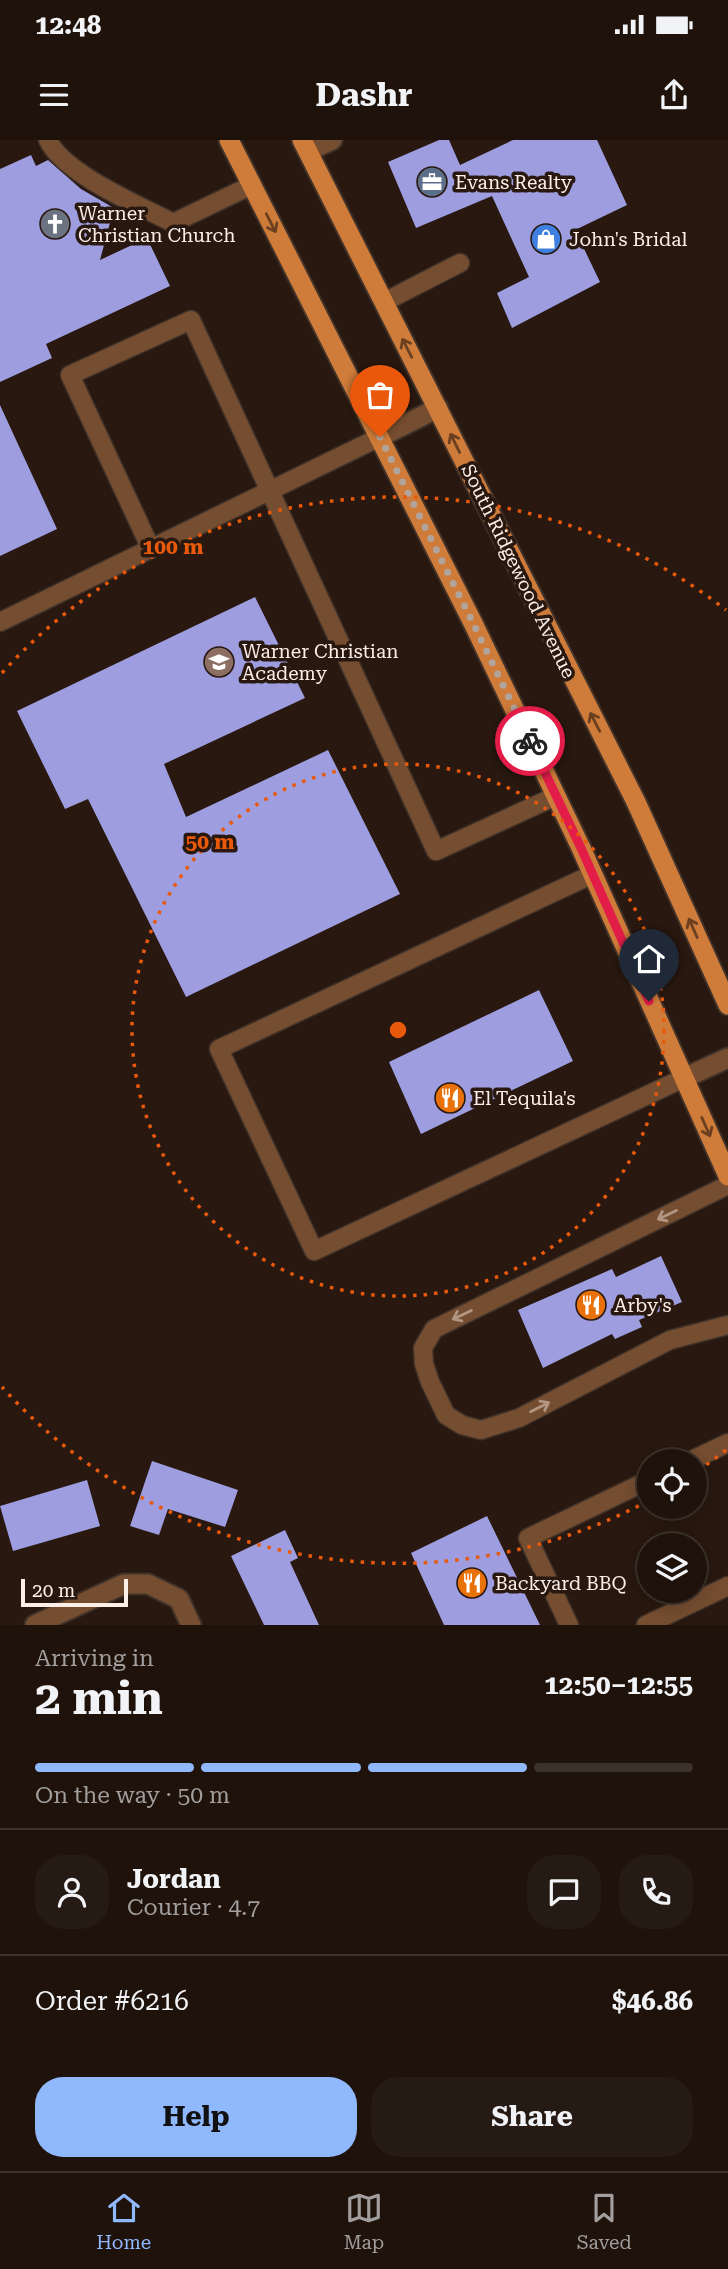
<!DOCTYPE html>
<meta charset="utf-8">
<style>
:root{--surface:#1e120b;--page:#261b14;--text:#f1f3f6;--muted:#a19e9d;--line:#3c322c;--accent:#90b8fd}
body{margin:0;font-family:"Roboto Serif",serif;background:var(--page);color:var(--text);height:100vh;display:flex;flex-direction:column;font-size:26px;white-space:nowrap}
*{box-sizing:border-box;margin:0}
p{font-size:23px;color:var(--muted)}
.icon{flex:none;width:38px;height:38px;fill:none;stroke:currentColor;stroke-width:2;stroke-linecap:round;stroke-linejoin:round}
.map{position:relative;height:1485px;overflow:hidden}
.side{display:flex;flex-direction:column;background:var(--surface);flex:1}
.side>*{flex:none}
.buttons{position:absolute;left:637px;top:1309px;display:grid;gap:14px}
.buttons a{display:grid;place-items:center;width:70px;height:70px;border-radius:50%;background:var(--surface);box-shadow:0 4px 18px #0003,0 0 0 2px var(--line);font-size:35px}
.scale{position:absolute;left:21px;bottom:18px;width:107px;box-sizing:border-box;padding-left:7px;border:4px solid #fbefe8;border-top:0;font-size:19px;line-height:24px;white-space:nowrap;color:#fbefe8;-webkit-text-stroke:5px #28180f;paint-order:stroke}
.pin{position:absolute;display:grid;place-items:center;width:60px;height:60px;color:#fff;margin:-72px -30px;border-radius:50% 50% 50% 0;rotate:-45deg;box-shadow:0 0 7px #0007}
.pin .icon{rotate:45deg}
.courier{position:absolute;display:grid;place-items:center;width:70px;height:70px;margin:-35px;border:5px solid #e11d48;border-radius:50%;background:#fff;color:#222;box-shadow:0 2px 9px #0007}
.head em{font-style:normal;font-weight:700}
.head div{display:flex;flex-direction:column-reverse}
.head{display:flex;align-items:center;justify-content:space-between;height:119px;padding:0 35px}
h1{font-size:46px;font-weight:700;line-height:52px}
.bar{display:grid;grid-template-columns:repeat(4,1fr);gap:10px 7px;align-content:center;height:84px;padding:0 35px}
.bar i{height:9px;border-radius:5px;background:var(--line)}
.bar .selected{background:var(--accent)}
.bar p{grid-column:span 4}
.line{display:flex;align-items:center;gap:18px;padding:0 35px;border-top:2px solid var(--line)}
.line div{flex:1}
.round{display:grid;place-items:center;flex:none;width:74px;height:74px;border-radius:28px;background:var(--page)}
.cta{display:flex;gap:14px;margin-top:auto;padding:14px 35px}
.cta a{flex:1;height:80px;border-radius:28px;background:var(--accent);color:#111;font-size:28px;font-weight:700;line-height:80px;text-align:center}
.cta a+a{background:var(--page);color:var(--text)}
.status{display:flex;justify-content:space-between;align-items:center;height:49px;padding:0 35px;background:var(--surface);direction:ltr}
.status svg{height:19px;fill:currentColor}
header{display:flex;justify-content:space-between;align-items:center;height:91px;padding:0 35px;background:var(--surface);font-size:32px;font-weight:700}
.menu{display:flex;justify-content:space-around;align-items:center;height:98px;border-top:2px solid var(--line);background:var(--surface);font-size:19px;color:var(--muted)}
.menu a{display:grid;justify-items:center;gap:4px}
.menu .selected{color:var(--accent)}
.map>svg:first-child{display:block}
.building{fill:#9d9ddf}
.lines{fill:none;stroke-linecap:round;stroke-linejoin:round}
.service-casing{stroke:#413229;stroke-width:21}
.minor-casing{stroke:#413229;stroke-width:23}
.primary-casing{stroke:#413229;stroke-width:23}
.service{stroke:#754d30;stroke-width:18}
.minor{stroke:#754d30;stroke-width:19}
.primary{stroke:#cf7b39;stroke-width:19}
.oneway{stroke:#6b4020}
.oneway2{stroke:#b19683}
.done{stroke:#b1a49c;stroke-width:7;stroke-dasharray:0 12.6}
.route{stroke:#e11d48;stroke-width:9}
.ring{fill:none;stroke:#e8590c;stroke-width:3.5;stroke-dasharray:3.5 7}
.labels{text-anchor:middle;stroke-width:7;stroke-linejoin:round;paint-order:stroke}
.poi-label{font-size:19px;fill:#fbefe8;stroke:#28180f;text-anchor:start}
.street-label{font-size:19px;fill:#fbefe8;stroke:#28180f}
.centre{fill:#e8590c;stroke:#28180f;stroke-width:3.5}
.ring-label{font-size:21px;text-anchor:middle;font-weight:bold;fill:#e8590c;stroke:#28180f;stroke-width:7;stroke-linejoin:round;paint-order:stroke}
</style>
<div class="status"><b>12:48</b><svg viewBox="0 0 49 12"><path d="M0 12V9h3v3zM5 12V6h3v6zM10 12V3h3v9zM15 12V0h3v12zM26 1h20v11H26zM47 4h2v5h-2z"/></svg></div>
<header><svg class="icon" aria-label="menu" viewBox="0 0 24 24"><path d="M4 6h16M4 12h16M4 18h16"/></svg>Dashr<svg class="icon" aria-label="share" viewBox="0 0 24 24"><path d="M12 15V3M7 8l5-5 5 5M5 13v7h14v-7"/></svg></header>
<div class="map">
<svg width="728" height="1485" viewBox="0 0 728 1485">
<rect width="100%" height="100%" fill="#28180f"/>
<path class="building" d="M439,0H449L460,25L513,0H597L627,65L575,90L600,142L512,188L497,153L529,137L492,56L416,88L388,22Z
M31,15L36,26L48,20L81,49L114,68L100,120L147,98L170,146L46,204L52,218L0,242V29Z
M0,265L57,389L0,416Z
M255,457L305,558L164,624L186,677L328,610L400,754L186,857L88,659L65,669L17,571Z
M539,850L573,921L421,994L389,922Z
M661,1116L682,1162L639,1180L642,1187L615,1199L612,1194L543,1228L518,1170L612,1129L616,1137Z
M152,1321L238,1350L225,1387L168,1369L159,1395L130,1386Z
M87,1340L100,1386L13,1411L0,1366Z
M487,1376L540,1485H444L411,1413Z
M285,1390L298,1418L290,1422L319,1485H264L231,1416Z"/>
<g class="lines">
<g class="service-casing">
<path id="service" d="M48,0C64,34 139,65 173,83L252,45
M384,162L460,123
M151,409L70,235L191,180L436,711L556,656
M0,482L380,297
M593,734L219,909L314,1111L684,938
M728,1045L434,1189L423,1208L424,1224L430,1242L446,1275L462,1285L481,1290L519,1278L670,1200L728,1185
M690,1321L728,1303
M569,1485L528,1398L649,1340
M646,1485L728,1446"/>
</g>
<g class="minor-casing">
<path id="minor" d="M308,11L332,0
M380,297L438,268
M684,938L728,918
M35,1485L124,1444H148L179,1459L191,1485"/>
</g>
<g class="primary-casing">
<path id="primary" d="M229,0L473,483L581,708L728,1036
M302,0L636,662L728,865"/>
</g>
<use href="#service" class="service"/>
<use href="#minor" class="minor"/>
<use href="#primary" class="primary"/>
</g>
<defs><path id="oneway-shaft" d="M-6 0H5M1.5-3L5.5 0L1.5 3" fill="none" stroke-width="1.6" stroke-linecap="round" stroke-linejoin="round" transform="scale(1.75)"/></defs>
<g class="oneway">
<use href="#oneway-shaft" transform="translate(271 83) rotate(63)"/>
<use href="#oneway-shaft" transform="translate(407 208) rotate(-117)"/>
<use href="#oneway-shaft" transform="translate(455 303) rotate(-116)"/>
<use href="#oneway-shaft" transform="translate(595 582) rotate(-117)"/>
<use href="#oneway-shaft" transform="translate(693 788) rotate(-114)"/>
<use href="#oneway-shaft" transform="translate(706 987) rotate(66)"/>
</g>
<g class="oneway2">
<use href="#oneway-shaft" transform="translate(667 1075) rotate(154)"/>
<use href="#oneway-shaft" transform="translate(462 1175) rotate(154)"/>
<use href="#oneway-shaft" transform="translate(540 1267) rotate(-27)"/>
</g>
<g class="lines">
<path class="done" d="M380,297L473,483L530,601"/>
<path class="route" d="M530,601L581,708L649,861"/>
</g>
<g class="ring">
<circle cx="398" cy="890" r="266"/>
<path d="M726 1310A533 533 0 0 1 696 1332M648 1361A533 533 0 0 1 2 1247M2 533A533 533 0 0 1 726 470"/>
</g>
<defs>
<g id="office-disc" transform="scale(1.575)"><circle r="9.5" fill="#5c6f8a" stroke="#28180f"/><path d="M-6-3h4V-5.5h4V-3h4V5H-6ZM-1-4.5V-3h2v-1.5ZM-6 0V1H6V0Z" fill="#fff"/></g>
<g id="church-disc" transform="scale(1.575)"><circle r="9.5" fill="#6b7280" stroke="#28180f"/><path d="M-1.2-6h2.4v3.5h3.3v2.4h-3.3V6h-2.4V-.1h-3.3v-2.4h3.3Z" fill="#fff"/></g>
<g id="shop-disc" transform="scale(1.575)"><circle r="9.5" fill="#3f7fe0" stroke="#28180f"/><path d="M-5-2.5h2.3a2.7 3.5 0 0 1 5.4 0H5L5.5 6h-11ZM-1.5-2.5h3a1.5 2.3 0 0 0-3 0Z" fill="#fff"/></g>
<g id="school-disc" transform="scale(1.575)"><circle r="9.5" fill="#8d6e63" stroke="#28180f"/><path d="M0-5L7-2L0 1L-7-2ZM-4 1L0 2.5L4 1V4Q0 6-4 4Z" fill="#fff"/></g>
<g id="restaurant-disc" transform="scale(1.575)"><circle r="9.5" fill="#e8710a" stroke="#28180f"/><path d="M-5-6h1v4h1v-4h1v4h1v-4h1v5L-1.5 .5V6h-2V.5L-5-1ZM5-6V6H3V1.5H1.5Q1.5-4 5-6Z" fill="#fff"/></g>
</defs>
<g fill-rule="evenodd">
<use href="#office-disc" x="432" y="42"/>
<use href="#church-disc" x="55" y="84"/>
<use href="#shop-disc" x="546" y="99"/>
<use href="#school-disc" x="219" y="522"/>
<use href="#restaurant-disc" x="450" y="958"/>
<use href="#restaurant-disc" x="591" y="1165"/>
<use href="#restaurant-disc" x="472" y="1443"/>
</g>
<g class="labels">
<g class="poi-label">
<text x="455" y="49">Evans Realty</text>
<text x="78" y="80">Warner<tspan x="78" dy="22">Christian Church</tspan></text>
<text x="569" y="106">John's Bridal</text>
<text x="242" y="518">Warner Christian<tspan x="242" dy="22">Academy</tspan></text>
<text x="473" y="965">El Tequila's</text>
<text x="614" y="1172">Arby's</text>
<text x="495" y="1450">Backyard BBQ</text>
</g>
<g class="street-label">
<text transform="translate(519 431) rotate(64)" y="7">South Ridgewood Avenue</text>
</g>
</g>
<circle cx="398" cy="890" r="10" class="centre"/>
<g class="ring-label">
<text x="173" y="414">100 m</text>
<text x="210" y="709">50 m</text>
</g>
</svg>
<div class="buttons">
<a><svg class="icon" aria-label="locate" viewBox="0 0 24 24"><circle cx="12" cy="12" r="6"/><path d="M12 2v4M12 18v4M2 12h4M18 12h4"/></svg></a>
<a><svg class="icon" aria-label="layers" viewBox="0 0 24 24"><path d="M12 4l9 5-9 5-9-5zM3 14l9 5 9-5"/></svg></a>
</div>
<div class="scale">20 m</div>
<div class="pin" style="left:380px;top:297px;background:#ea580c"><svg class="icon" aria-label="bag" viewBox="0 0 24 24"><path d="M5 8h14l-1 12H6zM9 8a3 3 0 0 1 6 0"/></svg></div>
<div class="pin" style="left:649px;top:861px;background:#1f2937"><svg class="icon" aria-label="home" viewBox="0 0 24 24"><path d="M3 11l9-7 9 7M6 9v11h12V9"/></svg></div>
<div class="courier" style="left:530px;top:601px"><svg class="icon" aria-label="bike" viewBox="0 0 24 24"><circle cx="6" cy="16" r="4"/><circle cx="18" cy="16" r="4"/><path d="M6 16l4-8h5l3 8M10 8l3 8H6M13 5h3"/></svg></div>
</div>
<section class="side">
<div class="head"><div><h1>2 min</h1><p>Arriving in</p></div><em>12:50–12:55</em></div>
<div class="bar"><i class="selected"></i><i class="selected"></i><i class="selected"></i><i></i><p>On the way · 50 m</p></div>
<div class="line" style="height:126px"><a class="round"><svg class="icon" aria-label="person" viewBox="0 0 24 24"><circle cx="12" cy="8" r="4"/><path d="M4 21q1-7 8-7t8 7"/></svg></a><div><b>Jordan</b><p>Courier · 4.7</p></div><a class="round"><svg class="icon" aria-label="chat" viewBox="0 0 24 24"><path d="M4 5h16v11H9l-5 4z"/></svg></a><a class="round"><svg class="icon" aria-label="phone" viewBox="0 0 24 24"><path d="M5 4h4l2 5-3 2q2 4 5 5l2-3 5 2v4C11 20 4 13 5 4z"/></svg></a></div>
<div class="line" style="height:91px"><div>Order #6216</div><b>$46.86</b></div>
<div class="cta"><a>Help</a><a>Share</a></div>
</section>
<nav class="menu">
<a class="selected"><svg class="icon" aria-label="home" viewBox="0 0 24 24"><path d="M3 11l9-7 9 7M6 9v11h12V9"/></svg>Home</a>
<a><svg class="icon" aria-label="map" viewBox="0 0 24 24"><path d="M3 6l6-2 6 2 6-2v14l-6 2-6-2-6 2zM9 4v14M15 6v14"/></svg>Map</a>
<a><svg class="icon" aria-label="saved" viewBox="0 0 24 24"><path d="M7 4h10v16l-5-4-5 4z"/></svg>Saved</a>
</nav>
